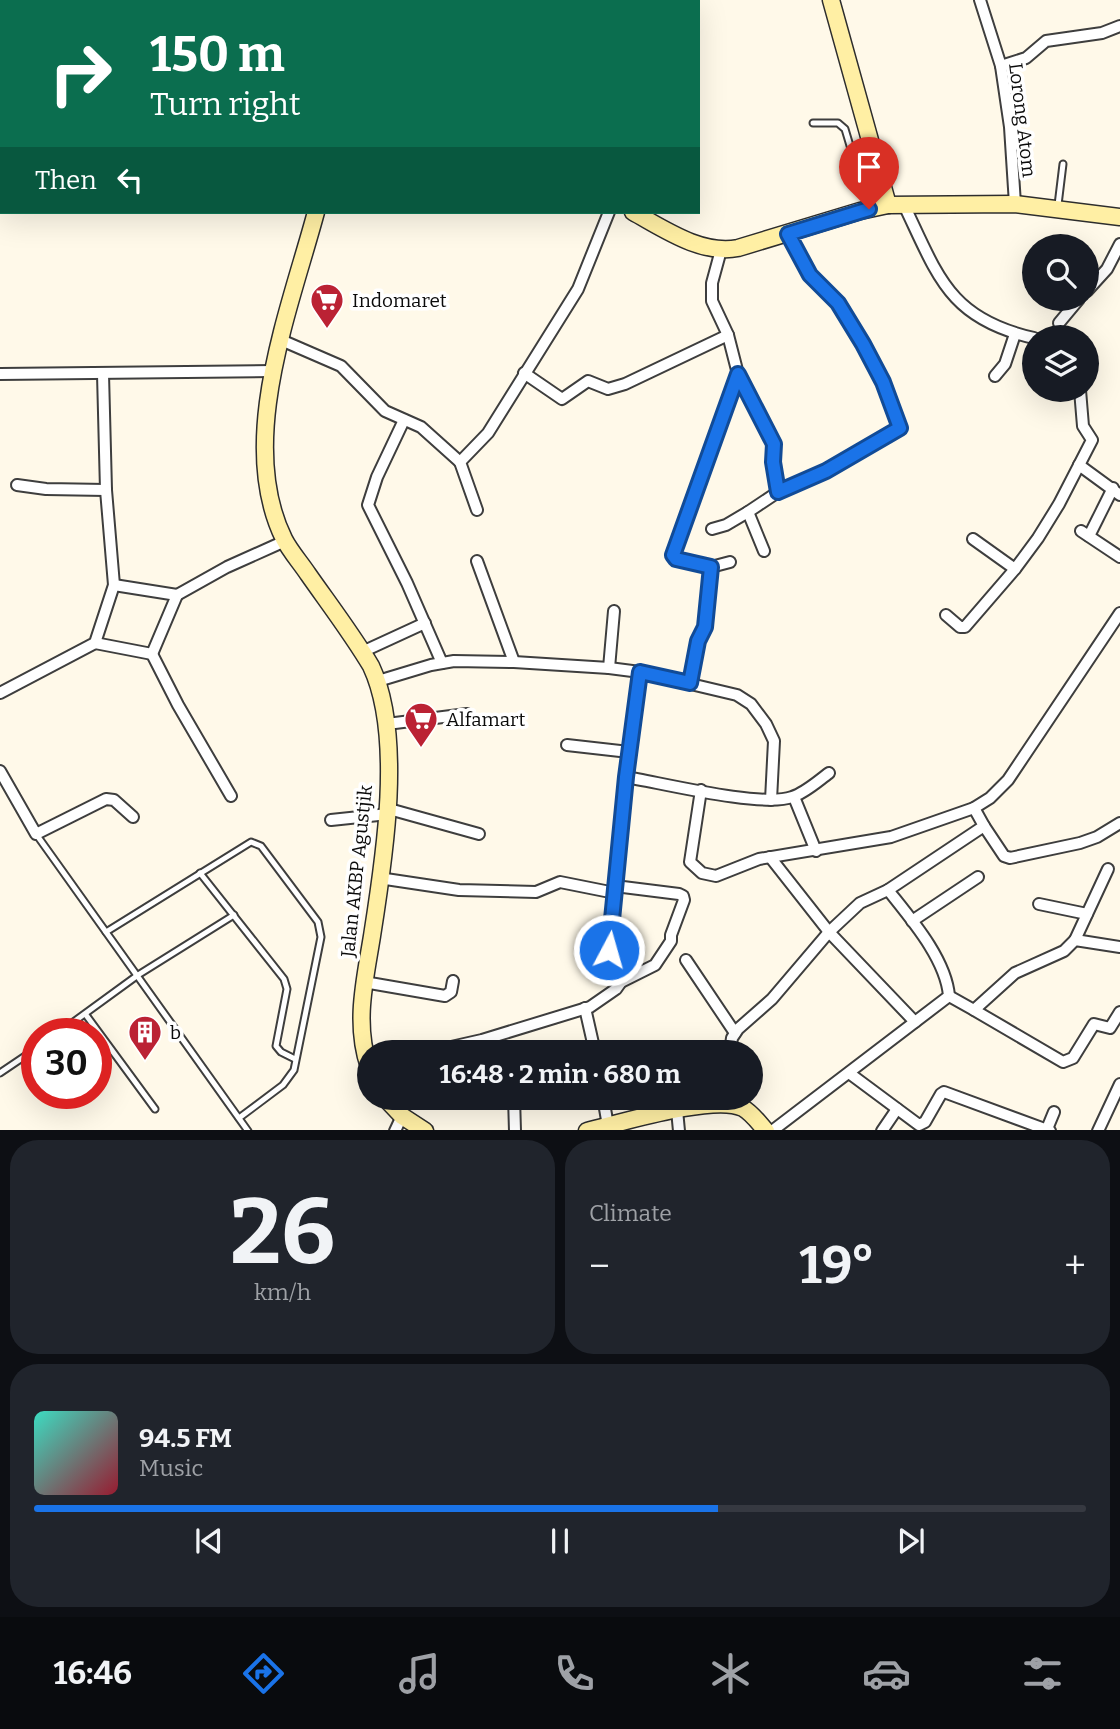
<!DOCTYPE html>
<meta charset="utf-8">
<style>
:root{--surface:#171b24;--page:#20242c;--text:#f1f3f6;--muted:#9ea1a6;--line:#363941;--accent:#1a73e8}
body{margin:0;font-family:Bitter,serif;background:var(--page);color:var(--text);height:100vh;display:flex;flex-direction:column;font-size:26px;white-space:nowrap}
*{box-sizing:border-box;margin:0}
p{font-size:23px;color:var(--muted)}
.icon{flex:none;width:38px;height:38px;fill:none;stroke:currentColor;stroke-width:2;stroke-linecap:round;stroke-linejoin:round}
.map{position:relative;height:1130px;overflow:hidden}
.panel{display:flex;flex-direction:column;gap:10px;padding:10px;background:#0d0f14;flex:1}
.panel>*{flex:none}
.top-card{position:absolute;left:0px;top:0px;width:700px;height:214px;box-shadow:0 7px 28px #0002;background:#0b6e4f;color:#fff;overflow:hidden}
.fabs{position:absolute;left:1022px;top:234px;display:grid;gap:14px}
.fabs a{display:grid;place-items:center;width:77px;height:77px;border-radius:50%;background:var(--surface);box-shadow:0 7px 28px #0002;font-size:35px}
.speed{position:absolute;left:21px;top:1018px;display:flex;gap:14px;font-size:35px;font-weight:700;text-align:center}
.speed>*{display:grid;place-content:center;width:91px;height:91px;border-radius:50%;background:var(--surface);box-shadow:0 7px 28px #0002;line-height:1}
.speed .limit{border:10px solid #d22;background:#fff;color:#111}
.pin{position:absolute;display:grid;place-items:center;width:60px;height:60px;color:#fff;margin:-72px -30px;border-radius:50% 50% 50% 0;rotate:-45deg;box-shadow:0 0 7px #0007}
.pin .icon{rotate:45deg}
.me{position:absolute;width:77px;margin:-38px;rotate:6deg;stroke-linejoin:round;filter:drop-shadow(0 0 5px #0008)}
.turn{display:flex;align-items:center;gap:24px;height:147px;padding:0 35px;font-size:32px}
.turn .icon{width:91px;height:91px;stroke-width:2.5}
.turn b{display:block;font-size:49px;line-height:60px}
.then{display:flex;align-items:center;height:66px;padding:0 35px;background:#0003;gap:14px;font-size:26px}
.big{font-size:52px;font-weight:700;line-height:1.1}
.panel .tile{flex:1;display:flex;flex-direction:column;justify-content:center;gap:10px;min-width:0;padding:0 24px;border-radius:28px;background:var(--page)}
.panel .dial{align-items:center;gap:0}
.dial b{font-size:91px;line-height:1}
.song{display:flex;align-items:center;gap:21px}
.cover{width:84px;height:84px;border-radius:10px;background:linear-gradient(135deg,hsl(170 70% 55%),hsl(350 70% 35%))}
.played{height:7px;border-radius:4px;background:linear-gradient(90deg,var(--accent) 65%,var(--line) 65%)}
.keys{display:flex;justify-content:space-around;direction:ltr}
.heat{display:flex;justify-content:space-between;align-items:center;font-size:38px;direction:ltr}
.panel .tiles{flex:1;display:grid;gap:10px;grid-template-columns:1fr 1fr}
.tile:last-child{grid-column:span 2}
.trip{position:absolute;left:357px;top:1040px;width:406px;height:70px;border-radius:35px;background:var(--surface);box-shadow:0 7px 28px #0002;font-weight:700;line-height:70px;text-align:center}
.tab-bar{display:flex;height:112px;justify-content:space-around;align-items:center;background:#090b0e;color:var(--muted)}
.tab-bar .icon{width:49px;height:49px}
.tab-bar .active{color:var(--accent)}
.tab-bar b{font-size:32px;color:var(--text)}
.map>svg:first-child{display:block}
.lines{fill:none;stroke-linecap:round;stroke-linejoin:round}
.lane-casing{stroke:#3e3e3e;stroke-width:9}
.street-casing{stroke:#3e3e3e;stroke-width:14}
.secondary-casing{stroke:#2d2d2d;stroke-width:19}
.lane{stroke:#fff;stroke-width:5}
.street{stroke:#fff;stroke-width:10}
.secondary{stroke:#ffefa4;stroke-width:16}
.route-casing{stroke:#114b97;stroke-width:18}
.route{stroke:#1a73e8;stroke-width:12}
.labels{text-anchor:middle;stroke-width:7;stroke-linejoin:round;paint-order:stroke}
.street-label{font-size:19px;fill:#0b0b0b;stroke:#fff}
.poi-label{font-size:19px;fill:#0b0b0b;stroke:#fff;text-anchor:start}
</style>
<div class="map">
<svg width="1120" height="1131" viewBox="0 0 1120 1131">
<rect width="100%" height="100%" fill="#fff9e9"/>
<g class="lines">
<defs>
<g id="lane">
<path d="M 813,123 L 838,123 L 845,129 L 868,206"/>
<path d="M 1058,205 L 1063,164"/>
<path d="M 36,834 L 248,1131"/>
<path d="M 200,873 L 284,979 L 287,989 L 276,1046 L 281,1052 L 295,1059"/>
<path d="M 106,932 L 251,842 L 261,846 L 318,922 L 321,937 L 294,1070 L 283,1085 L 239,1118"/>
<path d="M 86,1015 L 155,1109"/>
<path d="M 57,1034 L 138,975 L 234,915"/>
<path d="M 0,1073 L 37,1048"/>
</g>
<g id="street">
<path d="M 205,0 L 218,2"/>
<path d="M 587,0 L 588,2"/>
<path d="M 980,0 L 1001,66 L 1010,127 L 1015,204"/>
<path d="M 133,2 L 136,0"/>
<path d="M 476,2 L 486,0"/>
<path d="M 1001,66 L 1026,58 L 1046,41 L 1102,33 L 1120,26"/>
<path d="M 0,169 L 2,192"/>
<path d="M 904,205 C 938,276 949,319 1034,338"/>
<path d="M 721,250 L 712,283 L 712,301 L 728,335 L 738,374 L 673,555 L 676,559 L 711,567 L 730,562"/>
<path d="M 1087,291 L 1107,269 L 1120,244"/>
<path d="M 1059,323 L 1079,299"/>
<path d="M 281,340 L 341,366 L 385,411 L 421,427 L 460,462"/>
<path d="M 524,373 L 562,399 L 588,381 L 608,389 L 625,384 L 728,335"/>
<path d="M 0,374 L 273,371"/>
<path d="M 738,374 L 774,444 L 773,462 L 778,492"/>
<path d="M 995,376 L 1005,364 L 1015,334"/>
<path d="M 404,420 L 377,477 L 368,505 L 407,583 L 442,663"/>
<path d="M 1079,465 L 1120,495"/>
<path d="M 17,485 L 46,489 L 106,490"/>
<path d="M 477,510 L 460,462 L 488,433 L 578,289 L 609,212"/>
<path d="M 712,529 L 726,525 L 748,512"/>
<path d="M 1081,531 L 1120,557"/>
<path d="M 1089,536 L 1113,488"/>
<path d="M 973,539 L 1015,569"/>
<path d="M 764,551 L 748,512 L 778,492 L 826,471 L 900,428 L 883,382 L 863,344 L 838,303 L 810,275 L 788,234"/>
<path d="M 477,561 L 514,662"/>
<path d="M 177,595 L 227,567 L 285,541"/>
<path d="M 946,615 L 960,627 L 965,627 L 1015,569 L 1038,538 L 1059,504 L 1092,440 L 1083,426 L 1080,390"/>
<path d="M 95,643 L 152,654 L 177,595 L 114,585"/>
<path d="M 362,652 L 425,623"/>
<path d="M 152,654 L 178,705 L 231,796"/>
<path d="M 609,668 L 614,611"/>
<path d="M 378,681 L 431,665 L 454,661 L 514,662 L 609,668 L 640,672 L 737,695 L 751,704 L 766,724 L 774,741 L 771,800"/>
<path d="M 689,683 L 698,641 L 705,627 L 711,567"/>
<path d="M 0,693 L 95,643 L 114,585 L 106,490 L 103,374"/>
<path d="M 387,724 L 467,714"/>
<path d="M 567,745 L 629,752"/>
<path d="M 0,771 L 36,834 L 106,799 L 114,800 L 133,817"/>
<path d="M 626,777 C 662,783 762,808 792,797 C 805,793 818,781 829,773"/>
<path d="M 701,790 L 690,862 L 702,873 L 716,876 L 759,859 L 891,837 L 974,808"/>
<path d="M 794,797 L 816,851"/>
<path d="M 389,809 L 479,834"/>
<path d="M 331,820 L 388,814"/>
<path d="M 984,826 L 1004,856 L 1010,858 L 1080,843 L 1097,837 L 1120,823"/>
<path d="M 770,857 L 829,932 L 915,1022"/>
<path d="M 379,878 L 459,890 L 536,892 L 560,882 L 615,893"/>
<path d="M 888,890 L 984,826 L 974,808 L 990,798 L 1008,780 L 1120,613"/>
<path d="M 1039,904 L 1087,914"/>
<path d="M 912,921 L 978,877"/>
<path d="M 1075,940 L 1108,869"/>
<path d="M 686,960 L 735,1033"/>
<path d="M 364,982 L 445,996 L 451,992 L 453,981"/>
<path d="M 621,982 L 609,967 L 607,961 L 626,777 L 640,672"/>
<path d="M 949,996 L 974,1010 L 1015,973 L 1064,951 L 1075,940 L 1120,947"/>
<path d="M 585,1008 L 595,1052"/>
<path d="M 974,1010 L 1063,1062 L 1073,1058 L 1094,1024 L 1110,1028 L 1120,1012"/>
<path d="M 429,1052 L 482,1040 L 590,1007 L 616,989 L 621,982 L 655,965 L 671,941 L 671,935 L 684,900 L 683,896 L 679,894 L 615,886"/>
<path d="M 730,1052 L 732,1038 L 738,1029 L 772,999 L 829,932 L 860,903 L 888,890 C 911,919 946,959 949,996 L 772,1131"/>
<path d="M 849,1073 L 919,1125 L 925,1122 L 941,1094 L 944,1092 L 1050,1131"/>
<path d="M 514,1097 L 515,1131"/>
<path d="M 603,1097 L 608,1126"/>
<path d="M 677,1110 L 679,1131"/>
<path d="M 1047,1129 L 1054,1112"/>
<path d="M 395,1131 L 402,1116"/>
<path d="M 882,1131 L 897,1109"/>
<path d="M 1098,1131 L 1120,1084"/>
</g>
<g id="secondary">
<path d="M 831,0 L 888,205"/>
<path d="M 0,198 L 2,198"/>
<path d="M 316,212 C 290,309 236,442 284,539 C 290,551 300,562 308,574 C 329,604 352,634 371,666 C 404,736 384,860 372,936 C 365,980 354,1023 369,1067"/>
<path d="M 633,212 C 664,229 701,255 738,248 L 860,211 L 888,205 L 1015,204 L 1120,217"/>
<path d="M 384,1097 L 402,1116 L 425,1131"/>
<path d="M 587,1131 C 621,1123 714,1094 743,1108 C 752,1113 759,1123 766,1131"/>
</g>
</defs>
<use href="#lane" class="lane-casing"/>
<use href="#street" class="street-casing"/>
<use href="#secondary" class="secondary-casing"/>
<use href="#lane" class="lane"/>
<use href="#street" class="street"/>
<use href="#secondary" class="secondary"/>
</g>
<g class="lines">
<defs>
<path id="route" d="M 609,950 L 626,777 L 640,672 L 690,683 L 698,641 L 705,627 L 711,567 L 676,559 L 673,555 L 738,374 L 774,444 L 773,462 L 778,492 L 826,471 L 900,428 L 883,382 L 863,344 L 838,303 L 810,275 L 788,234 L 869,209"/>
</defs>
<use href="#route" class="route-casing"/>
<use href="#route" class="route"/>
</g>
<defs>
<symbol id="supermarket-pin" viewBox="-11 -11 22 30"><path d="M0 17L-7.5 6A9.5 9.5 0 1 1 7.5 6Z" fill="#bb2234" stroke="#fff"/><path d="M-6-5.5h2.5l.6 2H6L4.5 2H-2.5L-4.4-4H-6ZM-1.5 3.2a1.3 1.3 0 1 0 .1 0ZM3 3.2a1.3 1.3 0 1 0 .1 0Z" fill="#fff"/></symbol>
<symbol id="building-pin" viewBox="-11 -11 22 30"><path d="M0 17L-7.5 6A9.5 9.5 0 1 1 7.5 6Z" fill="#bb2234" stroke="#fff"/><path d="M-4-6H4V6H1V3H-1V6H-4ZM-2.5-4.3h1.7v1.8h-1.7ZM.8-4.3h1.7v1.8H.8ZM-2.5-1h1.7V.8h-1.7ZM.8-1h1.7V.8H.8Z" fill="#fff"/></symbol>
</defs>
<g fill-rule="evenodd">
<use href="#supermarket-pin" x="308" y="281" width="38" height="52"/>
<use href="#supermarket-pin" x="402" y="700" width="38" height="52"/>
<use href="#building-pin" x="126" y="1013" width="38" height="52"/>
</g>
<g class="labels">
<g class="street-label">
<text transform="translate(1023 120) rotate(83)" y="7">Lorong Atom</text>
<text transform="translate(356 871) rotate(-84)" y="7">Jalan AKBP Agustjik</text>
</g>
<g class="poi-label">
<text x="352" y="307">Indomaret</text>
<text x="446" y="726">Alfamart</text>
<text x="170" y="1039">b</text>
</g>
</g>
</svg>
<div class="fabs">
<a><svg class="icon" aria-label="search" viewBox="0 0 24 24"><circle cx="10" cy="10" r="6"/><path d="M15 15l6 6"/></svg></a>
<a><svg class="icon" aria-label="layers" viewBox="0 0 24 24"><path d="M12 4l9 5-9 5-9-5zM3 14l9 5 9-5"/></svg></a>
</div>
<div class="speed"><div class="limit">30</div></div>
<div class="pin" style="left:869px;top:209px;background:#d93025"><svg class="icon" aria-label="arrive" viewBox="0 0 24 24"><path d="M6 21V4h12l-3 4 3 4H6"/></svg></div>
<svg class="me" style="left:609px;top:950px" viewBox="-20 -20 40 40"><circle r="17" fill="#1a73e8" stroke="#fff" stroke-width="3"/><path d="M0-11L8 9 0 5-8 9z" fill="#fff"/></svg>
<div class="trip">16:48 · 2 min · 680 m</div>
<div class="top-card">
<div class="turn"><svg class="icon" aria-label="right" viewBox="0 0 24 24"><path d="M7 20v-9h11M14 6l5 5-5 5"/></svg><div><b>150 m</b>Turn right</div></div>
<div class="then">Then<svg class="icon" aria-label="left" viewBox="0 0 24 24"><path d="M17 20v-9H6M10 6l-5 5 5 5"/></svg></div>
</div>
</div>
<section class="panel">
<div class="tiles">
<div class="tile dial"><b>26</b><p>km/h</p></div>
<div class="tile"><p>Climate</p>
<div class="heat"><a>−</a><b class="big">19°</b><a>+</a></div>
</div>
<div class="tile">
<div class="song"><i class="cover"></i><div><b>94.5 FM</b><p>Music</p></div></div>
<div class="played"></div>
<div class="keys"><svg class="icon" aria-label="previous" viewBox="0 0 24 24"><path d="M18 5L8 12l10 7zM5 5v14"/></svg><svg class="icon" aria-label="pause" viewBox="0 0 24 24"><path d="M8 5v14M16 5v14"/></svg><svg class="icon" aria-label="next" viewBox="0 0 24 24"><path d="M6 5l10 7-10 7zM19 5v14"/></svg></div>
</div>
</div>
</section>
<nav class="tab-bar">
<b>16:46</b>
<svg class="icon active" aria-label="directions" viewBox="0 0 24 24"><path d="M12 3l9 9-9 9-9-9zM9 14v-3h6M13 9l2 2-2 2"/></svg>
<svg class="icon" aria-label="music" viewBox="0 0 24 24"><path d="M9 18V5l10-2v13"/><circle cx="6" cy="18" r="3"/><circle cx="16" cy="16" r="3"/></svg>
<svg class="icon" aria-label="phone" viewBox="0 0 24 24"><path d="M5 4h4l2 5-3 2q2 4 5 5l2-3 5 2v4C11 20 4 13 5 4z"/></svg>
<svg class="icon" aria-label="climate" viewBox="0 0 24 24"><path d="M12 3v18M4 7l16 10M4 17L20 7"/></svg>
<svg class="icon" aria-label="car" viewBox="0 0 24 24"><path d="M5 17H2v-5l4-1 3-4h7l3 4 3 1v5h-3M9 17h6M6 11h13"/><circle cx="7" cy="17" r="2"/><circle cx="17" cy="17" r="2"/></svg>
<svg class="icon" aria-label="filters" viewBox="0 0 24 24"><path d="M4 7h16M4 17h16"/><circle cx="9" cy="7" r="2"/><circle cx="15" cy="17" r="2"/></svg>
</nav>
